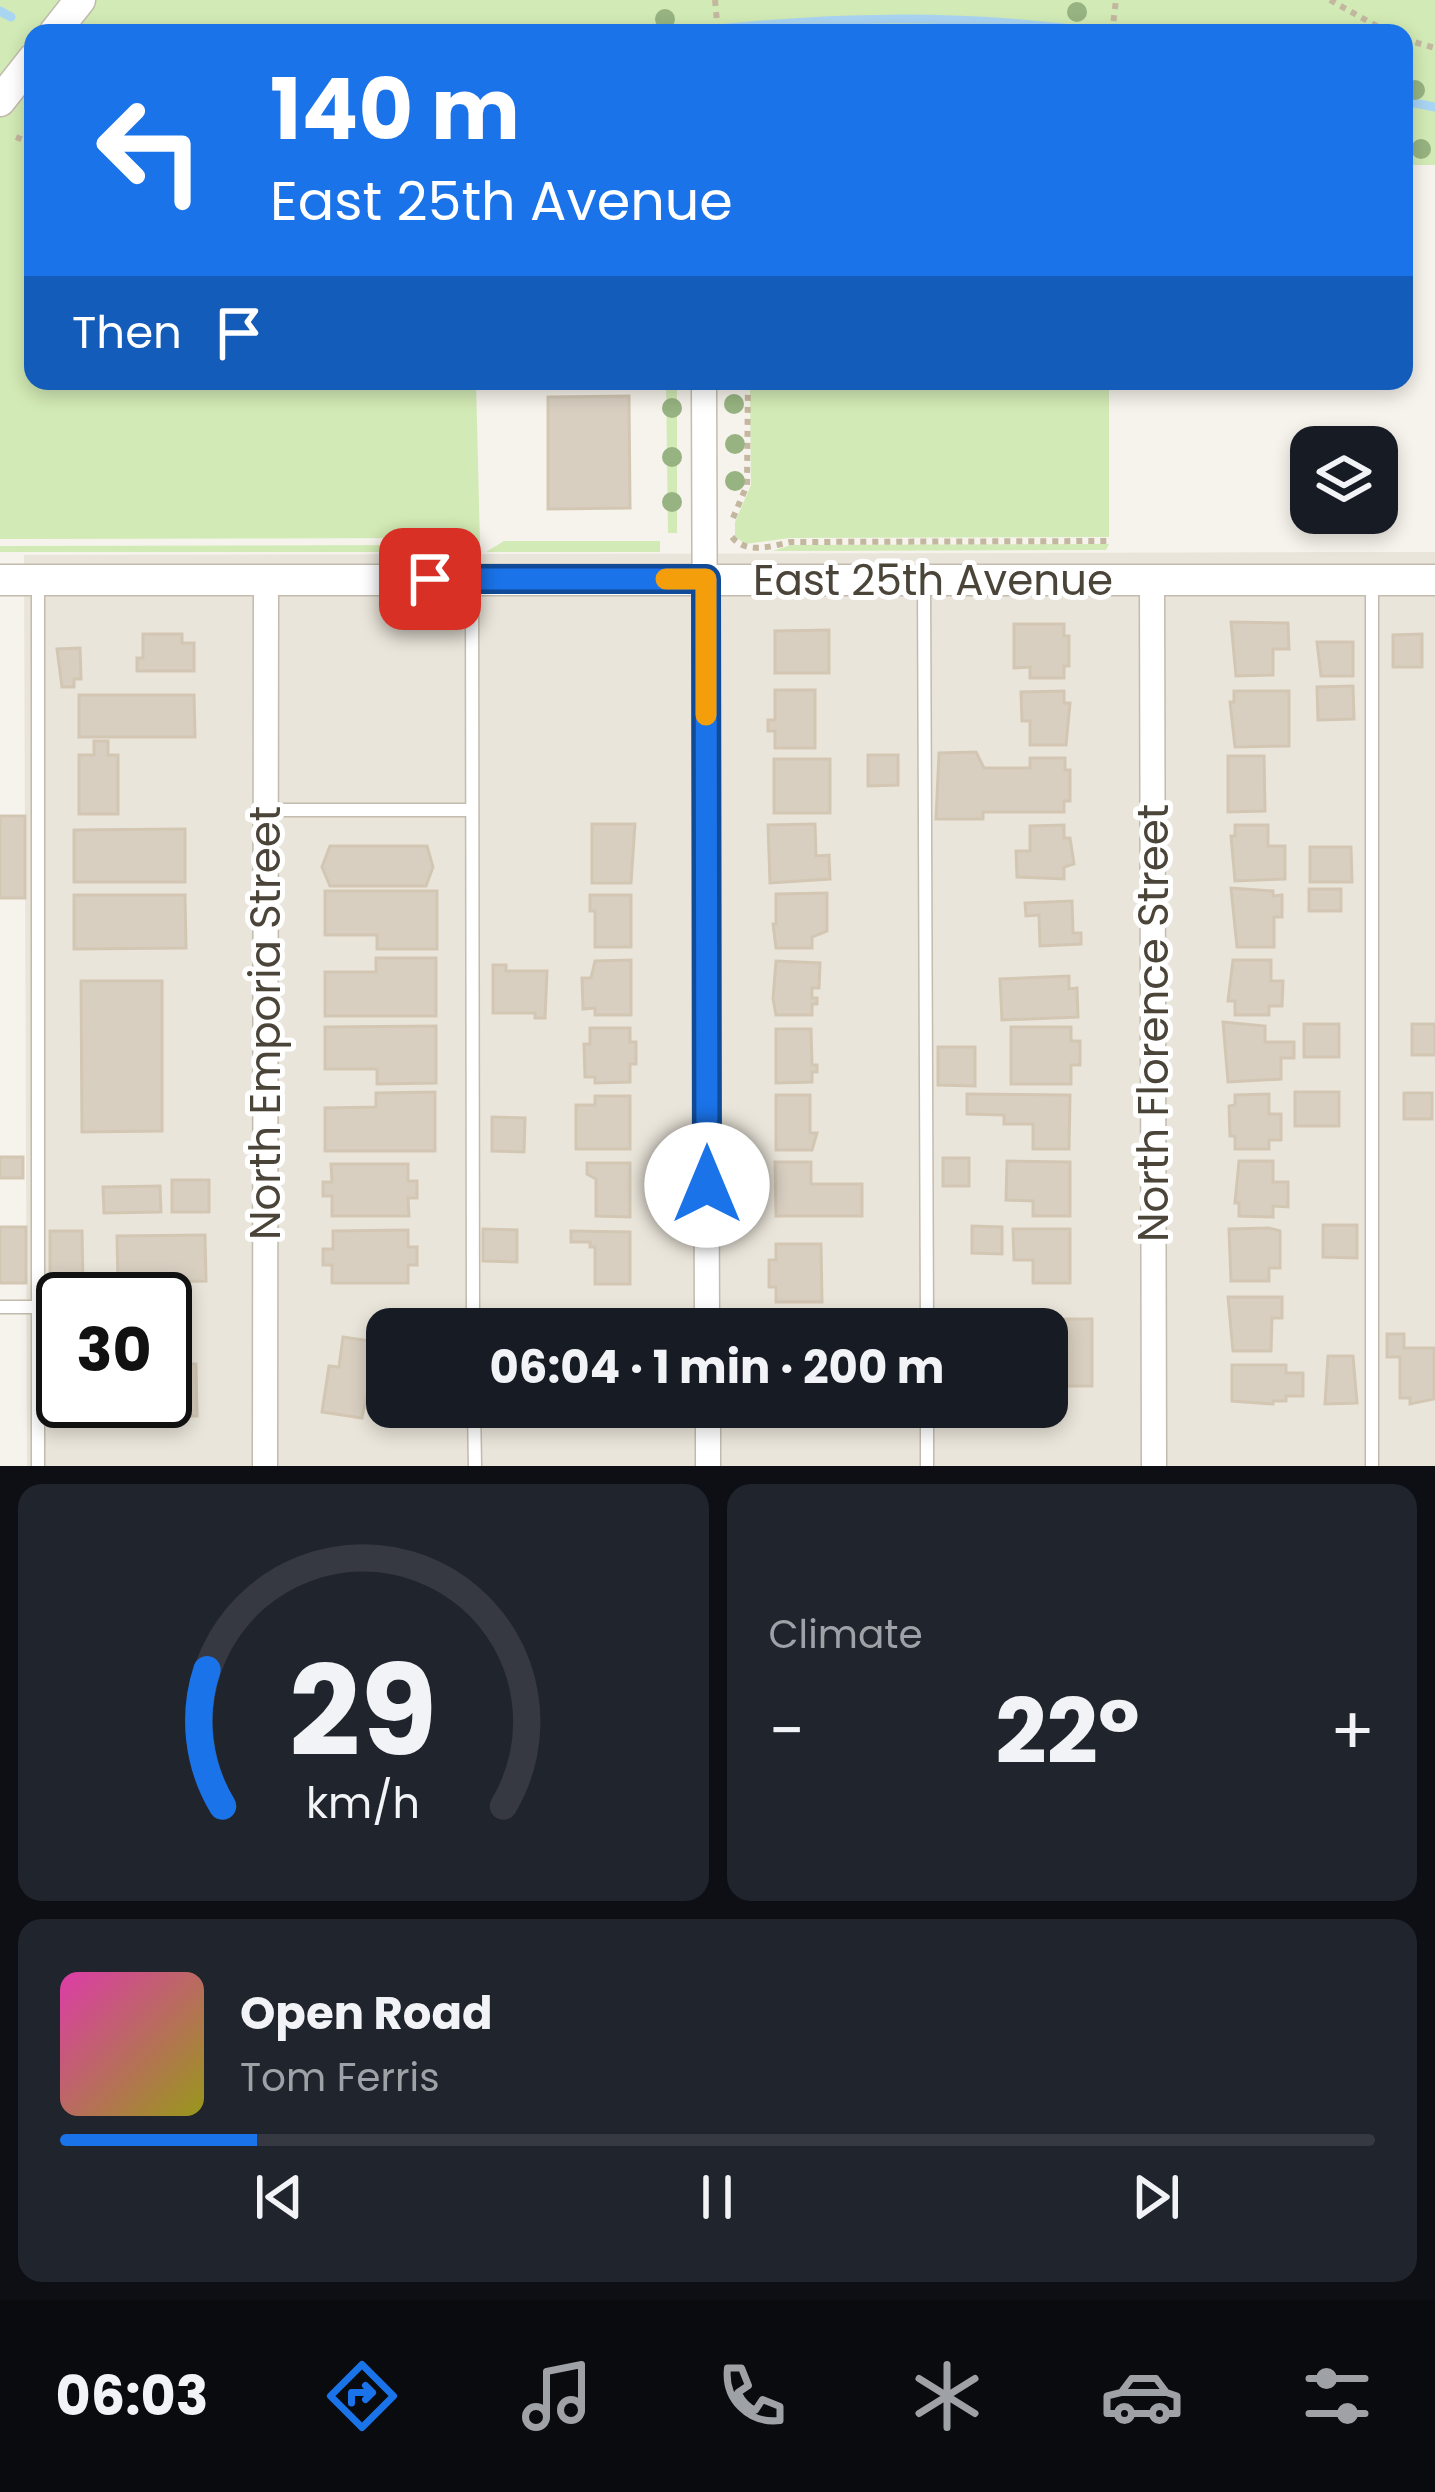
<!DOCTYPE html>
<meta charset="utf-8">
<style>
:root{--surface:#171b24;--page:#20242c;--text:#f1f3f6;--muted:#9ea1a6;--line:#363941;--accent:#1a73e8}
body{margin:0;font-family:Poppins,sans-serif;background:var(--page);color:var(--text);height:100vh;display:flex;flex-direction:column;font-size:45px;white-space:nowrap}
*{box-sizing:border-box;margin:0}
p{font-size:39px;color:var(--muted)}
.icon{flex:none;width:66px;height:66px;fill:none;stroke:currentColor;stroke-width:2;stroke-linecap:round;stroke-linejoin:round}
.map{position:relative;height:1466px;overflow:hidden}
.panel{display:flex;flex-direction:column;gap:18px;padding:18px;background:#0d0f14;flex:1}
.panel>*{flex:none}
.hud{position:absolute;left:24px;top:24px;width:1389px;height:366px;border-radius:24px;box-shadow:0 6px 18px #0003;background:#1a73e8;color:#fff;overflow:hidden}
.tools{position:absolute;left:1290px;top:426px;display:grid;gap:24px}
.tools a{display:grid;place-items:center;width:108px;height:108px;border-radius:24px;background:var(--surface);box-shadow:0 6px 18px #0003;font-size:60px}
.speed{position:absolute;left:36px;top:1272px;display:flex;gap:24px;font-size:60px;font-weight:700;text-align:center}
.speed>*{display:grid;place-content:center;width:156px;height:156px;border-radius:50%;background:var(--surface);box-shadow:0 6px 18px #0003;line-height:1}
.speed .limit{border:6px solid #111;border-radius:18px;background:#fff;color:#111}
.pin{position:absolute;display:grid;place-items:center;width:102px;height:102px;color:#fff;margin:-51px;border-radius:24px;box-shadow:0 6px 18px #0006}
.me{position:absolute;width:132px;margin:-66px;rotate:0deg;stroke-linejoin:round;filter:drop-shadow(0 0 9px #0008)}
.turn{display:flex;align-items:center;gap:42px;height:252px;padding:0 48px;font-size:54px}
.turn .icon{width:156px;height:156px;stroke-width:2.5}
.turn b{display:block;font-size:84px;line-height:102px}
.then{display:flex;align-items:center;height:114px;padding:0 48px;background:#0003;gap:24px;font-size:45px}
.big{font-size:90px;font-weight:700;line-height:1.1}
.panel .card{flex:1;display:flex;flex-direction:column;justify-content:center;gap:18px;min-width:0;padding:0 42px;border-radius:24px;background:var(--page)}
.panel .dial{align-items:center;gap:0}
.dial svg{height:312px;overflow:visible;fill:none;stroke:var(--line);stroke-width:7;stroke-linecap:round;text-anchor:middle}
.dial text{fill:var(--text);stroke:none}
.song{display:flex;align-items:center;gap:36px}
.cover{width:144px;height:144px;border-radius:18px;background:linear-gradient(135deg,hsl(320 70% 55%),hsl(60 70% 35%))}
.played{height:12px;border-radius:6px;background:linear-gradient(90deg,var(--accent) 15%,var(--line) 15%)}
.keys{display:flex;justify-content:space-around;direction:ltr}
.heat{display:flex;justify-content:space-between;align-items:center;font-size:66px;direction:ltr}
.panel .tiles{flex:1;display:grid;gap:18px;grid-template-columns:1fr 1fr}
.card:last-child{grid-column:span 2}
.trip{position:absolute;left:366px;top:1308px;width:702px;height:120px;border-radius:24px;background:var(--surface);box-shadow:0 6px 18px #0003;font-weight:700;line-height:120px;text-align:center}
.dock{display:flex;height:192px;justify-content:space-around;align-items:center;background:#090b0e;color:var(--muted)}
.dock .icon{width:84px;height:84px}
.dock .selected{color:var(--accent)}
.dock b{font-size:54px;color:var(--text)}
.map>svg:first-child{display:block}
.residential{fill:#eae5da;fill-rule:evenodd}
.green{fill:#d2eab5}
.lines{fill:none;stroke-linecap:round;stroke-linejoin:round}
.stream{stroke:#a9d4f2;stroke-width:9}
.building{fill:#d8cfc1;stroke:#d3c7b4;stroke-width:3}
.service-casing{stroke:#c2bbae;stroke-width:15}
.minor-casing{stroke:#c2bbae;stroke-width:27}
.tertiary-casing{stroke:#c2bbae;stroke-width:33}
.path{stroke:#c4b79f;stroke-width:6;stroke-dasharray:6 6;stroke-linecap:butt}
.service{stroke:#fff;stroke-width:12}
.minor{stroke:#fff;stroke-width:24}
.tertiary{stroke:#fff;stroke-width:30}
.tree{fill:#97b381}
.route-casing{stroke:#114b97;stroke-width:30}
.route{stroke:#1a73e8;stroke-width:21}
.slow{stroke:#f59e0b;stroke-width:21}
.labels{text-anchor:middle;stroke-width:10;stroke-linejoin:round;paint-order:stroke}
.street-label{font-size:42px;fill:#4b4439;stroke:#fff}
</style>
<div class="map">
<svg width="1435" height="1466" viewBox="0 0 1435 1466">
<rect width="100%" height="100%" fill="#f6f3ec"/>
<path class="residential" d="M 1435,552 L 1435,1466 L 27,1466 L 24,555 ZM 63,1299 L 165,1299 L 165,1401 L 63,1401 ZM 387,1329 L 1047,1329 L 1047,1407 L 387,1407 Z"/>
<g class="green">
<path d="M 0,0 L 1435,0 L 1435,165 L 1404,165 L 1404,33 L 33,33 L 33,381 L 476,381 L 480,546 L 426,538 L 0,539 Z"/>
<path d="M 666,381 L 675,381 L 677,388 L 677,533 L 668,533 Z"/>
<path d="M 746,381 L 1109,381 L 1109,537 L 790,538 L 745,544 L 735,536 L 735,522 L 751,485 L 750,390 Z"/>
<path d="M 504,541 L 660,541 L 660,552 L 486,552 Z"/>
<path d="M 1109,544 L 1106,550 L 773,551 L 791,545 Z"/>
<path d="M 420,545 L 455,552 L 0,552 L 0,546 Z"/>
</g>
<g class="lines">
<g class="stream">
<path d="M 0,11 L 11,17"/>
<path d="M 682,33 C 824,16 961,13 1103,33"/>
<path d="M 1404,101 L 1435,107"/>
</g>
</g>
<g class="building">
<rect x="1404" y="210" width="7" height="74"/>
<path d="M 629,396 L 630,508 L 548,509 L 548,397 Z"/>
<path d="M 1231,622 L 1288,623 L 1289,649 L 1273,649 L 1273,675 L 1236,676 Z"/>
<path d="M 1014,624 L 1064,624 L 1064,636 L 1069,636 L 1069,666 L 1064,666 L 1064,678 L 1030,678 L 1030,667 L 1014,668 Z"/>
<path d="M 829,630 L 829,673 L 775,673 L 775,631 Z"/>
<path d="M 143,634 L 182,634 L 182,643 L 194,643 L 194,671 L 137,671 L 137,658 L 143,658 Z"/>
<path d="M 1422,634 L 1422,667 L 1393,667 L 1393,635 Z"/>
<path d="M 1317,642 L 1353,642 L 1353,676 L 1321,676 Z"/>
<path d="M 80,648 L 81,679 L 74,679 L 74,687 L 62,687 L 57,649 Z"/>
<path d="M 1353,686 L 1354,719 L 1318,720 L 1317,687 Z"/>
<path d="M 775,690 L 815,690 L 815,748 L 775,748 L 775,731 L 768,731 L 768,720 L 775,720 Z"/>
<path d="M 1064,691 L 1064,703 L 1070,703 L 1066,745 L 1030,745 L 1030,721 L 1022,721 L 1021,692 Z"/>
<path d="M 1234,691 L 1289,691 L 1289,746 L 1235,747 L 1230,702 L 1234,702 Z"/>
<path d="M 79,695 L 194,695 L 195,737 L 79,737 Z"/>
<path d="M 94,741 L 108,741 L 108,755 L 118,755 L 118,814 L 79,814 L 79,755 L 94,755 Z"/>
<path d="M 976,752 L 984,768 L 1030,768 L 1030,758 L 1065,758 L 1065,770 L 1070,770 L 1070,801 L 1064,801 L 1064,812 L 983,812 L 983,819 L 936,819 L 939,753 Z"/>
<path d="M 868,755 L 898,755 L 898,785 L 868,786 Z"/>
<path d="M 1228,756 L 1264,756 L 1265,811 L 1228,812 Z"/>
<rect x="774" y="759" width="56" height="54"/>
<rect x="0" y="816" width="25" height="82"/>
<path d="M 592,824 L 635,824 L 631,883 L 592,883 Z"/>
<path d="M 815,824 L 816,856 L 829,855 L 830,879 L 770,883 L 768,825 Z"/>
<path d="M 1064,825 L 1064,838 L 1070,838 L 1074,864 L 1064,867 L 1064,879 L 1017,877 L 1016,851 L 1030,851 L 1030,826 Z"/>
<path d="M 1235,825 L 1268,825 L 1268,846 L 1285,846 L 1285,879 L 1235,881 L 1231,836 L 1235,836 Z"/>
<path d="M 185,829 L 185,882 L 74,882 L 74,830 Z"/>
<path d="M 330,846 L 427,846 L 433,867 L 426,886 L 330,886 L 322,867 Z"/>
<path d="M 1310,847 L 1351,847 L 1352,882 L 1310,882 Z"/>
<path d="M 1231,888 L 1273,891 L 1273,896 L 1282,895 L 1282,917 L 1274,917 L 1274,947 L 1237,947 Z"/>
<rect x="1309" y="889" width="32" height="22"/>
<path d="M 325,891 L 437,891 L 437,949 L 377,949 L 377,935 L 325,935 Z"/>
<path d="M 827,893 L 827,931 L 812,937 L 812,948 L 776,948 L 773,924 L 776,924 L 776,894 Z"/>
<path d="M 74,895 L 185,895 L 186,948 L 74,949 Z"/>
<path d="M 590,895 L 631,895 L 631,947 L 595,947 L 595,911 L 590,911 Z"/>
<path d="M 1072,901 L 1073,933 L 1081,933 L 1081,944 L 1040,946 L 1039,915 L 1026,916 L 1025,903 Z"/>
<path d="M 376,958 L 436,958 L 436,1016 L 325,1016 L 325,972 L 376,972 Z"/>
<path d="M 631,960 L 631,1015 L 595,1015 L 595,1008 L 583,1009 L 582,978 L 591,978 L 595,961 Z"/>
<path d="M 1233,960 L 1271,960 L 1271,981 L 1283,981 L 1282,1006 L 1269,1006 L 1269,1015 L 1235,1015 L 1235,1001 L 1228,1001 Z"/>
<path d="M 776,961 L 820,963 L 819,988 L 812,988 L 812,998 L 817,998 L 817,1004 L 812,1004 L 812,1015 L 776,1015 L 773,999 Z"/>
<path d="M 493,965 L 506,965 L 506,971 L 547,971 L 545,1018 L 535,1018 L 535,1013 L 493,1013 Z"/>
<path d="M 1069,976 L 1069,989 L 1077,988 L 1078,1017 L 1002,1020 L 1000,979 Z"/>
<path d="M 81,981 L 162,981 L 162,1131 L 82,1132 Z"/>
<path d="M 1223,1022 L 1265,1026 L 1265,1042 L 1294,1042 L 1294,1058 L 1281,1058 L 1281,1079 L 1228,1082 Z"/>
<rect x="1304" y="1024" width="35" height="33"/>
<rect x="1412" y="1024" width="23" height="31"/>
<path d="M 436,1026 L 436,1083 L 377,1084 L 377,1069 L 325,1069 L 325,1027 Z"/>
<path d="M 1011,1027 L 1071,1027 L 1071,1041 L 1080,1041 L 1080,1065 L 1071,1065 L 1071,1084 L 1011,1084 Z"/>
<path d="M 590,1028 L 630,1028 L 630,1042 L 636,1042 L 636,1064 L 630,1064 L 630,1082 L 595,1083 L 595,1077 L 585,1077 L 584,1044 L 590,1044 Z"/>
<path d="M 776,1029 L 811,1029 L 812,1065 L 817,1065 L 817,1072 L 812,1072 L 812,1082 L 776,1083 Z"/>
<path d="M 938,1047 L 975,1047 L 975,1086 L 938,1085 Z"/>
<path d="M 435,1092 L 435,1151 L 325,1151 L 325,1108 L 376,1107 L 376,1093 Z"/>
<rect x="1295" y="1092" width="44" height="34"/>
<rect x="1404" y="1093" width="28" height="26"/>
<path d="M 967,1094 L 1070,1095 L 1069,1149 L 1033,1149 L 1033,1124 L 1004,1124 L 1004,1115 L 967,1114 Z"/>
<path d="M 1269,1094 L 1269,1114 L 1281,1114 L 1281,1140 L 1269,1140 L 1269,1149 L 1235,1149 L 1235,1136 L 1230,1136 L 1229,1106 L 1235,1105 L 1235,1095 Z"/>
<path d="M 776,1095 L 810,1095 L 810,1133 L 817,1133 L 812,1150 L 776,1150 Z"/>
<path d="M 595,1096 L 630,1096 L 630,1149 L 576,1149 L 576,1105 L 595,1105 Z"/>
<path d="M 492,1117 L 525,1118 L 524,1152 L 492,1151 Z"/>
<rect x="0" y="1157" width="23" height="21"/>
<rect x="943" y="1158" width="26" height="28"/>
<path d="M 1007,1161 L 1070,1162 L 1070,1216 L 1033,1216 L 1033,1201 L 1006,1200 Z"/>
<path d="M 1239,1161 L 1273,1161 L 1273,1182 L 1288,1182 L 1288,1207 L 1273,1206 L 1273,1217 L 1239,1216 L 1239,1203 L 1235,1203 Z"/>
<path d="M 775,1162 L 811,1162 L 811,1184 L 862,1184 L 862,1216 L 776,1216 Z"/>
<path d="M 587,1163 L 630,1163 L 630,1217 L 596,1216 L 596,1179 L 587,1174 Z"/>
<path d="M 331,1164 L 408,1164 L 408,1181 L 417,1181 L 417,1198 L 408,1198 L 409,1216 L 332,1216 L 332,1196 L 323,1196 L 323,1182 L 332,1182 Z"/>
<rect x="172" y="1180" width="37" height="32"/>
<path d="M 160,1186 L 161,1212 L 104,1213 L 103,1187 Z"/>
<path d="M 1323,1225 L 1357,1225 L 1357,1258 L 1323,1257 Z"/>
<path d="M 972,1226 L 1002,1227 L 1002,1254 L 972,1253 Z"/>
<rect x="0" y="1227" width="26" height="56"/>
<path d="M 1269,1228 L 1280,1231 L 1280,1268 L 1269,1268 L 1269,1281 L 1231,1281 L 1229,1229 Z"/>
<path d="M 483,1229 L 517,1230 L 517,1262 L 483,1261 Z"/>
<path d="M 1013,1229 L 1070,1229 L 1070,1283 L 1033,1283 L 1033,1260 L 1014,1260 Z"/>
<path d="M 408,1230 L 408,1247 L 417,1247 L 417,1265 L 408,1265 L 408,1283 L 332,1283 L 332,1265 L 323,1265 L 323,1249 L 333,1249 L 333,1231 Z"/>
<path d="M 50,1231 L 82,1231 L 83,1285 L 50,1286 Z"/>
<path d="M 571,1231 L 630,1232 L 630,1284 L 595,1284 L 595,1247 L 590,1247 L 590,1242 L 571,1242 Z"/>
<path d="M 205,1235 L 206,1281 L 118,1283 L 117,1236 Z"/>
<path d="M 776,1244 L 821,1244 L 822,1302 L 776,1302 L 776,1287 L 769,1287 L 769,1260 L 776,1260 Z"/>
<path d="M 189,1297 L 189,1357 L 165,1357 L 165,1299 L 110,1299 Z"/>
<path d="M 1228,1297 L 1282,1297 L 1282,1318 L 1272,1318 L 1271,1351 L 1233,1351 Z"/>
<path d="M 1052,1319 L 1092,1319 L 1092,1386 L 1059,1386 L 1059,1394 L 1047,1394 Z"/>
<path d="M 1387,1334 L 1404,1334 L 1404,1348 L 1434,1348 L 1434,1399 L 1410,1404 L 1410,1398 L 1400,1398 L 1400,1357 L 1387,1357 Z"/>
<path d="M 343,1337 L 377,1342 L 362,1418 L 322,1412 L 329,1366 L 339,1367 Z"/>
<path d="M 1328,1356 L 1353,1356 L 1357,1403 L 1325,1404 Z"/>
<path d="M 165,1364 L 196,1364 L 197,1416 L 118,1416 L 117,1401 L 165,1401 Z"/>
<path d="M 1232,1365 L 1286,1365 L 1286,1373 L 1303,1373 L 1303,1396 L 1286,1396 L 1286,1401 L 1273,1401 L 1273,1404 L 1232,1401 Z"/>
</g>
<g class="lines">
<defs>
<g id="service">
<path d="M 472,580 L 473,1329"/>
<path d="M 1372,580 L 1372,1466"/>
<path d="M 38,581 L 38,1466"/>
<path d="M 924,582 L 927,1329"/>
<path d="M 266,810 L 469,810"/>
<path d="M 0,1307 L 38,1307"/>
<path d="M 474,1407 L 475,1466"/>
<path d="M 927,1407 L 927,1466"/>
</g>
<g id="minor">
<path d="M 704,381 L 707,1329"/>
<path d="M 1152,580 L 1154,1466"/>
<path d="M 708,1407 L 708,1466"/>
<path d="M 265,1466 L 266,580"/>
</g>
<g id="tertiary">
<path d="M 54,33 L 80,0"/>
<path d="M 0,101 L 33,59"/>
<path d="M 0,580 L 1435,580"/>
</g>
</defs>
<use href="#service" class="service-casing"/>
<use href="#minor" class="minor-casing"/>
<use href="#tertiary" class="tertiary-casing"/>
<g class="path">
<path d="M 715,0 L 718,33"/>
<path d="M 1330,0 L 1389,33"/>
<path d="M 1112,33 L 1116,0"/>
<path d="M 1404,39 L 1435,48"/>
<path d="M 16,137 L 33,144"/>
<path d="M 733,518 L 747,485 L 748,381"/>
<path d="M 732,537 C 747,555 771,546 791,542 L 1109,541"/>
</g>
<use href="#service" class="service"/>
<use href="#minor" class="minor"/>
<use href="#tertiary" class="tertiary"/>
</g>
<g class="tree">
<circle cx="1077" cy="12" r="10"/>
<circle cx="665" cy="19" r="10"/>
<circle cx="1415" cy="90" r="10"/>
<circle cx="1421" cy="149" r="10"/>
<circle cx="734" cy="404" r="10"/>
<circle cx="672" cy="408" r="10"/>
<circle cx="735" cy="444" r="10"/>
<circle cx="672" cy="457" r="10"/>
<circle cx="735" cy="481" r="10"/>
<circle cx="672" cy="502" r="10"/>
</g>
<g class="lines">
<defs>
<path id="route" d="M 430,579 L 706,579 L 707,1185"/>
</defs>
<use href="#route" class="route-casing"/>
<use href="#route" class="route"/>
<path class="slow" d="M 666,579 L 706,579 L 706,715"/>
</g>
<g class="labels">
<g class="street-label">
<text x="933" y="595">East 25th Avenue</text>
<text transform="translate(265 1023) rotate(-90)" y="15">North Emporia Street</text>
<text transform="translate(1153 1023) rotate(-90)" y="15">North Florence Street</text>
</g>
</g>
</svg>
<div class="tools">
<a><svg class="icon" aria-label="layers" viewBox="0 0 24 24"><path d="M12 4l9 5-9 5-9-5zM3 14l9 5 9-5"/></svg></a>
</div>
<div class="speed"><div class="limit">30</div></div>
<div class="pin" style="left:430px;top:579px;background:#d93025"><svg class="icon" aria-label="arrive" viewBox="0 0 24 24"><path d="M6 21V4h12l-3 4 3 4H6"/></svg></div>
<svg class="me" style="left:707px;top:1185px" viewBox="-20 -20 40 40"><circle r="19" fill="#fff"/><path d="M0-13L10 11 0 6-10 11z" fill="#1a73e8"/></svg>
<div class="trip">06:04 · 1 min · 200 m</div>
<div class="hud">
<div class="turn"><svg class="icon" aria-label="left" viewBox="0 0 24 24"><path d="M17 20v-9H6M10 6l-5 5 5 5"/></svg><div><b>140 m</b>East 25th Avenue</div></div>
<div class="then">Then<svg class="icon" aria-label="arrive" viewBox="0 0 24 24"><path d="M6 21V4h12l-3 4 3 4H6"/></svg></div>
</div>
</div>
<section class="panel">
<div class="tiles">
<div class="card dial"><svg viewBox="0 0 100 80">
<path d="M14 69A42 42 0 1 1 86 69"/>
<path d="M14 69A42 42 0 0 1 10 34" stroke="#1a73e8"/>
<text x="50" y="56" font-size="32" font-weight="700">29</text>
<text x="50" y="72" font-size="11">km/h</text>
</svg></div>
<div class="card"><p>Climate</p>
<div class="heat"><a>−</a><b class="big">22°</b><a>+</a></div>
</div>
<div class="card">
<div class="song"><i class="cover"></i><div><b>Open Road</b><p>Tom Ferris</p></div></div>
<div class="played"></div>
<div class="keys"><svg class="icon" aria-label="previous" viewBox="0 0 24 24"><path d="M18 5L8 12l10 7zM5 5v14"/></svg><svg class="icon" aria-label="pause" viewBox="0 0 24 24"><path d="M8 5v14M16 5v14"/></svg><svg class="icon" aria-label="next" viewBox="0 0 24 24"><path d="M6 5l10 7-10 7zM19 5v14"/></svg></div>
</div>
</div>
</section>
<nav class="dock">
<b>06:03</b>
<svg class="icon selected" aria-label="directions" viewBox="0 0 24 24"><path d="M12 3l9 9-9 9-9-9zM9 14v-3h6M13 9l2 2-2 2"/></svg>
<svg class="icon" aria-label="music" viewBox="0 0 24 24"><path d="M9 18V5l10-2v13"/><circle cx="6" cy="18" r="3"/><circle cx="16" cy="16" r="3"/></svg>
<svg class="icon" aria-label="phone" viewBox="0 0 24 24"><path d="M5 4h4l2 5-3 2q2 4 5 5l2-3 5 2v4C11 20 4 13 5 4z"/></svg>
<svg class="icon" aria-label="climate" viewBox="0 0 24 24"><path d="M12 3v18M4 7l16 10M4 17L20 7"/></svg>
<svg class="icon" aria-label="car" viewBox="0 0 24 24"><path d="M5 17H2v-5l4-1 3-4h7l3 4 3 1v5h-3M9 17h6M6 11h13"/><circle cx="7" cy="17" r="2"/><circle cx="17" cy="17" r="2"/></svg>
<svg class="icon" aria-label="filters" viewBox="0 0 24 24"><path d="M4 7h16M4 17h16"/><circle cx="9" cy="7" r="2"/><circle cx="15" cy="17" r="2"/></svg>
</nav>
